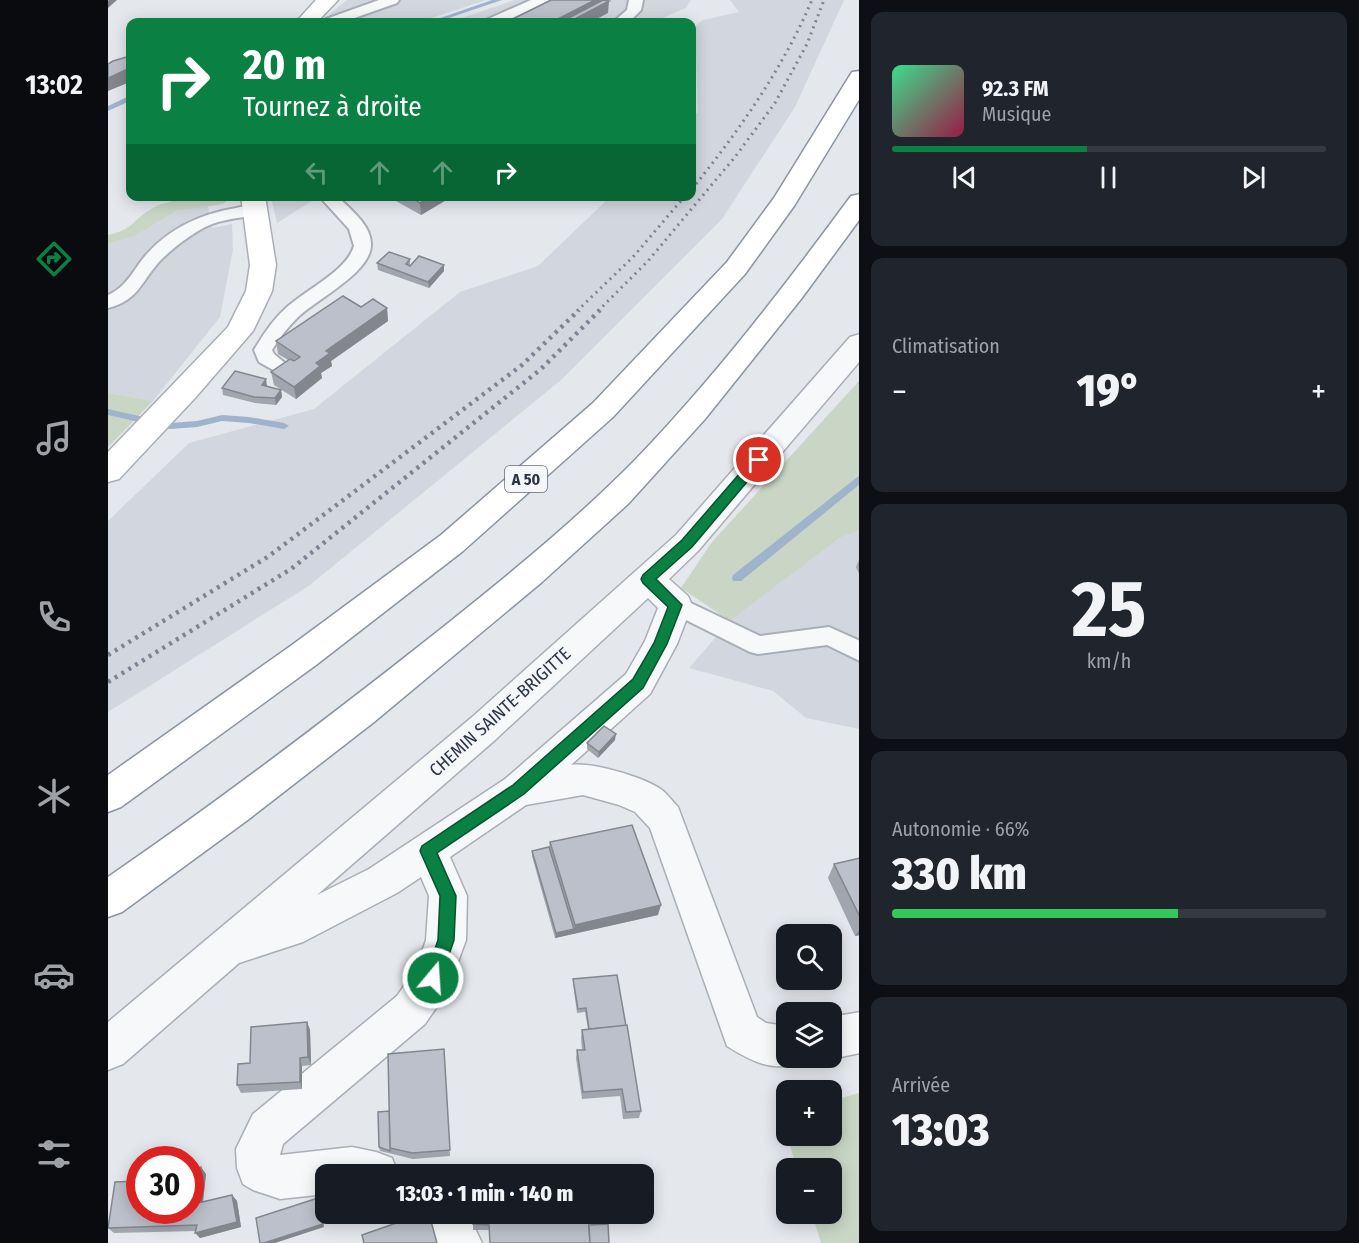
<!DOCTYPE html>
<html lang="fr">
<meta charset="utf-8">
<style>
:root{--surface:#171b24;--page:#20242c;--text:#f1f3f6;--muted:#9ea1a6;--line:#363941;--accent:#0b8043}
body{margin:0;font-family:"Fira Sans Condensed",sans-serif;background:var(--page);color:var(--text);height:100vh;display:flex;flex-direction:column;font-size:22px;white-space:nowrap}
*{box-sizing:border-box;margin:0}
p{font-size:20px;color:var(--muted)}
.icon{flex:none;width:33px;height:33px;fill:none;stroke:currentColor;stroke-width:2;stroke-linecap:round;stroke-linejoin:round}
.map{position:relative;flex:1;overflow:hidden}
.details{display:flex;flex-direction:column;gap:12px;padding:12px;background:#0d0f14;width:500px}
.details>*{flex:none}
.guide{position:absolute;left:18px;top:18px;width:570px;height:183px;border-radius:12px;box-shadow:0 3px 15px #0003;background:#0b8043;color:#fff;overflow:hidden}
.buttons{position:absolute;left:668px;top:924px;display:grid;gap:12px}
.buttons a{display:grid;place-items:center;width:66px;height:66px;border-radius:12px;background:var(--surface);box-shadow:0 3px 15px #0003;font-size:30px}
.speed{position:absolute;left:18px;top:1146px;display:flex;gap:12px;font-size:30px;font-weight:700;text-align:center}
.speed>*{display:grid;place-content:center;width:78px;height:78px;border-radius:50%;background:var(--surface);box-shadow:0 3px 15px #0003;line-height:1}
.speed .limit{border:9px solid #d22;background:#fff;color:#111}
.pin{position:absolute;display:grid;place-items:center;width:51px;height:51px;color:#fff;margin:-26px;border:3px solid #fff;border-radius:50%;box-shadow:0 2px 6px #0007}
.me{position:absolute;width:66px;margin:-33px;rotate:18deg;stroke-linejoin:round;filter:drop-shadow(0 0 4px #0008)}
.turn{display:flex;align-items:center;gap:21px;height:126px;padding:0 18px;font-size:27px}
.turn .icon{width:78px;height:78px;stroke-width:2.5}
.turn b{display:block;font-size:42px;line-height:51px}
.lanes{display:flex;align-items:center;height:57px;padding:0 18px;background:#0003;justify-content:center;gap:30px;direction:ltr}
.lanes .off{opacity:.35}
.big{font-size:45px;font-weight:800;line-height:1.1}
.details .tile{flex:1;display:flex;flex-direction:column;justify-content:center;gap:9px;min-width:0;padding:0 21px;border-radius:12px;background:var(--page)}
.details .dial{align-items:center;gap:0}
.dial b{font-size:78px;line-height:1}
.song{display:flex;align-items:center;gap:18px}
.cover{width:72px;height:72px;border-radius:9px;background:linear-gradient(135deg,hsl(150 70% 55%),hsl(340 70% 35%))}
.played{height:6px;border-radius:3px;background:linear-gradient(90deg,var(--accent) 45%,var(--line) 45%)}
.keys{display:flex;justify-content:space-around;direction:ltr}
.heat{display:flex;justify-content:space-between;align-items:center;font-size:33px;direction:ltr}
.charge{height:9px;border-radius:4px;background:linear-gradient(90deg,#34c759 66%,var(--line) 0)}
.trip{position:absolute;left:207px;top:1164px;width:339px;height:60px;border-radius:12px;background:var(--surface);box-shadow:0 3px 15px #0003;font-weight:800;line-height:60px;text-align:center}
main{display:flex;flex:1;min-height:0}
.tab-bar{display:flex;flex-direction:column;width:108px;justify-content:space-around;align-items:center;background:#090b0e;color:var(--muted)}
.tab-bar .icon{width:42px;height:42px}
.tab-bar .on{color:var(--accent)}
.tab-bar b{font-size:27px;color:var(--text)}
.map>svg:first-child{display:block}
.built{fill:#d2d6de}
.green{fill:#c9d6c5}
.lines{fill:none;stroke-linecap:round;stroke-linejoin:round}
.stream{fill:#9fb4cc;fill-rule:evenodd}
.lane-casing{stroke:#a9aeb7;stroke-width:4}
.street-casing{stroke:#a9aeb7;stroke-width:3}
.secondary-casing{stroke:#a9aeb7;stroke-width:3}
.highway-casing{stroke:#8b94a3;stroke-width:3}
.lane{fill:#f7f8fa;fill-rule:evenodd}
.street{fill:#f7f8fa;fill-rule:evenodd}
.secondary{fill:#fff;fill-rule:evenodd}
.highway{fill:#fff;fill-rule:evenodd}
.rail-far1{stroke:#7d8696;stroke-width:3;stroke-dasharray:2 4.5;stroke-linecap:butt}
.rail{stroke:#7d8696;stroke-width:4.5;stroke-dasharray:3 5;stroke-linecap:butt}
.wall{fill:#a1a5ae}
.shaded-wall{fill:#83868d}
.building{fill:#bbc0ca;stroke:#83868d;stroke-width:1.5}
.route{fill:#0b8043;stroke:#07532c;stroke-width:1.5}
.labels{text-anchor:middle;stroke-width:4.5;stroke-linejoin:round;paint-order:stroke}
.shield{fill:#f4f6f9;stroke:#676e7b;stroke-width:1.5}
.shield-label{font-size:16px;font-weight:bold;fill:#2b3445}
.street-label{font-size:18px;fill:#2b3445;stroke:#f4f6f9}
</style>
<main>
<nav class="tab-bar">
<b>13:02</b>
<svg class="icon on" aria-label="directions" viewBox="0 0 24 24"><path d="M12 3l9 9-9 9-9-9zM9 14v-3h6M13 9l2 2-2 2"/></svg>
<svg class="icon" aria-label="music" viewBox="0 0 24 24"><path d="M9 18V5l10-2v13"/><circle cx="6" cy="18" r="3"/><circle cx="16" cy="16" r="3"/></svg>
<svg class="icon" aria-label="phone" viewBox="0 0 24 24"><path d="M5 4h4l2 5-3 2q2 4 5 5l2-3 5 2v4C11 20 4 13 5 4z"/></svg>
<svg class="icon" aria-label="climate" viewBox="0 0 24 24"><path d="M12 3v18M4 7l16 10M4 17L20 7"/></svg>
<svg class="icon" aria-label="car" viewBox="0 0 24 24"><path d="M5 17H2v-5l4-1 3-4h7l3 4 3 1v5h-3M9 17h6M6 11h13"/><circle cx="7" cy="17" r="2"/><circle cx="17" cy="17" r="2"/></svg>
<svg class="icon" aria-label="filters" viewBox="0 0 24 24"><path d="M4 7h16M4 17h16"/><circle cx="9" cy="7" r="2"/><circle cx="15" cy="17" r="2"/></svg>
</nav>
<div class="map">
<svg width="752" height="1243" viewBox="0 0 752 1243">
<rect width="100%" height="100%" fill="#e4e7ec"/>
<g class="built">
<path d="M 239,0 L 378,0 L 311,22 L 216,22 L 222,14 Z"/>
<path d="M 407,0 L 583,0 L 578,8 L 545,22 L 342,22 Z"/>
<path d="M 622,0 L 736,0 L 687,107 L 614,219 L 453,380 L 202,585 L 0,712 L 0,521 L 81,443 L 206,409 L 352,292 L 430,266 L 502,197 L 584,196 L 584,118 L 590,112 L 587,26 L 595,20 L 631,12 Z"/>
<path d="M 163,197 L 163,196 L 210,197 L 169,223 Z"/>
<path d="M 100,206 L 104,228 L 124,224 L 125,249 L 112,317 L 45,401 L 0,393 L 0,244 L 27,236 L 68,211 Z"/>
<path d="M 751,530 L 751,729 L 698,718 L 665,691 L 581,668 L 622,621 L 732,538 Z"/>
</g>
<g class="green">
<path d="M 90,196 L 120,197 L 121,199 L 115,204 L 68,211 L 27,236 L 0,244 L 0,235 C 25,229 21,224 40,211 C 53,201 74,200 90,196 Z"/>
<path d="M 751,381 L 751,530 L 732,538 L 622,621 L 573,588 L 604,542 Z"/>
<path d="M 0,393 L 45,401 L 0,447 Z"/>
<path d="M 751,1093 L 751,1243 L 713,1243 L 704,1214 L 723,1214 L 723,1168 L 689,1168 L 679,1136 L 723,1136 L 723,1101 Z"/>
</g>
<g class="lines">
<g class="stream">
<path d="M 384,0 L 394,0 L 329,22 L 321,22 Z"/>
<path d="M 19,97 L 22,97 L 22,101 L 0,111 L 0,106 Z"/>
<path d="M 0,409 L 62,423 L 89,421 L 114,415 L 141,417 L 176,423 L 181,426 L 176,429 L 141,423 L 114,421 L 89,427 L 62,429 L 0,415 Z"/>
<path d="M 752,475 L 752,484 L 633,581 L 625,581 L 624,578 L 625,575 Z"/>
</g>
<defs>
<g id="lane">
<path d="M 271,0 L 291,0 L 289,3 L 235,22 L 216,22 L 218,19 Z"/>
<path d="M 423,0 L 442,0 L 396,22 L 378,22 L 380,19 Z"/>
<path d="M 521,0 L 535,0 L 533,10 L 521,22 L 505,22 L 519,10 Z"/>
<path d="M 211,196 L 229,196 C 242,209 263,225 263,244 C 264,272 209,299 190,317 C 180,327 171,338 164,350 L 166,354 L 184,369 L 181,374 L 174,375 L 151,362 L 146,350 C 155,335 164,321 177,309 C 197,290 239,271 246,246 L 241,229 Z"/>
<path d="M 147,205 L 153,206 L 155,210 L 153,214 C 131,219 110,218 90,231 C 77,239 61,251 50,263 C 32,284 30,300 0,308 L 0,295 C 19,287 25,270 38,255 C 67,222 105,210 147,205 Z"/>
<path d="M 568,596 L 652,636 L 721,627 L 752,641 L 752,661 L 719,645 L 650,654 L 642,652 L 560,611 L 557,605 L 560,599 Z"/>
</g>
<g id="street">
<path d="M 752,334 L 752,361 L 590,551 L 561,579 L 580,596 L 584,605 L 569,644 L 542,694 L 463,765 C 484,762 536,777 554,790 C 560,795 565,802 570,807 L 649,1017 L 658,1023 L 678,1026 L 678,1058 L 694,1058 L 693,1062 C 665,1073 643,1061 619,1046 L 542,828 L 527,812 L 511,805 L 475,795 L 418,805 L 342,857 L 359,896 L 358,940 L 339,992 L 317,1024 L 175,1144 L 172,1155 L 244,1147 L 268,1152 L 284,1158 L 290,1174 L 218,1174 L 218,1194 L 172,1199 L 145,1190 L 135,1184 L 129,1168 L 128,1149 L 145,1114 L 289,996 L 309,967 L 318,940 L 321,896 L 313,877 L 289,893 L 195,942 L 131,963 L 15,1064 L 0,1070 L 0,1022 L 363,718 L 568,535 L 742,337 ZM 540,598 L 550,608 L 537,641 L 518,674 L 397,779 L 261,869 L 209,895 L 387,740 Z"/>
<path d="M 752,1012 L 752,1053 L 723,1059 L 720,1058 L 723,1058 L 723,1017 Z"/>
<path d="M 314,1214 L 360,1214 L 374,1243 L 327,1243 Z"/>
</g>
<g id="secondary">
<path d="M 208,0 L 230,0 L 209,22 L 188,22 Z"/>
<path d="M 133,196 L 157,196 L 168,265 L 164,291 L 145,331 L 87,398 L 11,479 L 0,482 L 0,452 L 120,327 L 138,291 L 142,265 Z"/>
</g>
<g id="highway">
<path d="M 752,71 L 752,98 L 686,206 L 637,274 L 505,417 L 355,551 L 208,665 L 13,807 L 0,812 L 0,775 L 184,645 L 333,535 L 485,403 L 619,262 L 666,198 L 744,72 Z"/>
<path d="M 752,194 L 752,219 L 693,299 L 597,419 L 520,504 L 434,582 L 266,722 L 141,819 L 14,912 L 0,917 L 0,877 C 108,803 212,724 315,643 C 388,585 462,526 527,460 C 606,378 676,287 743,196 Z"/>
</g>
</defs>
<use href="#lane" class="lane-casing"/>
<use href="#street" class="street-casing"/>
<use href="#secondary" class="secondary-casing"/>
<use href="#highway" class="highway-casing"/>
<use href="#lane" class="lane"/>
<use href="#street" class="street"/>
<use href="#secondary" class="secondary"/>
<use href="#highway" class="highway"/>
<g class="rail-far1">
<path d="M 584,189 C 631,131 675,68 704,0"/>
<path d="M 469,311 L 525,257 L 577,196"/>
<path d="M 490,311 L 540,261 L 627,157 L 667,103 L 699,44 L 716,0"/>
</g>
<g class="rail">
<path d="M 0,655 L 161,556 L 414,365 L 471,310"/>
<path d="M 0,682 L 183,569 L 433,369 L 492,310"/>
</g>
</g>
<g class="wall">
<path d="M 288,196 L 340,196 L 340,199 L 313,215 L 288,201 Z"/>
<path d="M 302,259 L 302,266 L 336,271 L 321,288 L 270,270 L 269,263 Z"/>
<path d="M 253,307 L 279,308 L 280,321 L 223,361 L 224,366 L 213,373 L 214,378 L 188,399 L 166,385 L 163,372 L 180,360 L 170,354 L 168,341 Z"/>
<path d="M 158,379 L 158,387 L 173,390 L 174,397 L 168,405 L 147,403 L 115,395 L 114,388 Z"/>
<path d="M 752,557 L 752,576 L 748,567 Z"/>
<path d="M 507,740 L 490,758 L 479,749 L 479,743 Z"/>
<path d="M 442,842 L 550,915 L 447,938 L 424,856 L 424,851 L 441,847 Z"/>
<path d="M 752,858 L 752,935 L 747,936 L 720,878 L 726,864 Z"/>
<path d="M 465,979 L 533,1111 L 531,1118 L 515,1119 L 512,1096 L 474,1099 L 468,1058 L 469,1050 L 474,1050 L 473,1038 L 474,1030 L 480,1029 L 477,1012 L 469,1013 L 465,983 Z"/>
<path d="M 199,1022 L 202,1030 L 203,1065 L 194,1066 L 194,1089 L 133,1093 L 129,1085 L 142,1063 Z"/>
<path d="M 336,1049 L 342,1156 L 305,1159 L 272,1151 L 271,1147 L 281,1111 Z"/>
<path d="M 98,1174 L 95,1202 L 124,1195 L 129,1201 L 133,1227 L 92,1238 L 88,1231 L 6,1233 L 0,1228 Z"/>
<path d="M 365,1214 L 481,1225 L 381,1230 L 365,1230 Z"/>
</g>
<g class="shaded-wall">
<path d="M 1,0 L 9,0 L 0,8 L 0,1 Z"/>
<path d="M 487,0 L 496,0 L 501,1 L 500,13 L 483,22 L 444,22 Z"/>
<path d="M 22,68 L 22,82 L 0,91 L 0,78 Z"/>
<path d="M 322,196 L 340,196 L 340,199 L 313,215 L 312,203 Z"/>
<path d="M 336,265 L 336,271 L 321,288 L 320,282 Z"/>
<path d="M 279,308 L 280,321 L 223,361 L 224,366 L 213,373 L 214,378 L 188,399 L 186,387 L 218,351 Z"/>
<path d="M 158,379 L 159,386 L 155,392 L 154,385 Z"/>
<path d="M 173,390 L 174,397 L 168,405 L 167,398 Z"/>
<path d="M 508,734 L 507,740 L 490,758 L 491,752 Z"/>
<path d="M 553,905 L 550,915 L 447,938 L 448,933 L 466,929 L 467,925 Z"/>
<path d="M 752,929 L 752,935 L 747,936 Z"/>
<path d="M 199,1022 L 202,1030 L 203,1065 L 200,1057 Z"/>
<path d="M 192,1058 L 194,1066 L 194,1089 L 192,1082 Z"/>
<path d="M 93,1167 L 98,1174 L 94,1209 L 90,1203 Z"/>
<path d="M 124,1195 L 129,1201 L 133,1227 L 92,1238 L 87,1233 Z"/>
<path d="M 210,1198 L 216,1227 L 167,1243 L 156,1243 Z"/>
</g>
<g class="building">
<path d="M 443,0 L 487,0 L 444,22 L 399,22 Z"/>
<path d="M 495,0 L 501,1 L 461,22 L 453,22 Z"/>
<path d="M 22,56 L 22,68 L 0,78 L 0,64 L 5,61 Z"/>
<path d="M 302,196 L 322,196 L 312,203 Z"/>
<path d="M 281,252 L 302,259 L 298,264 L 302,266 L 311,256 L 336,265 L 320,282 L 269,263 Z"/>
<path d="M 235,296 L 253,307 L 265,299 L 279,308 L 218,351 L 222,353 L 208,363 L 212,366 L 186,387 L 163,372 L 182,359 L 186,361 L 192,357 L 168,341 Z"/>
<path d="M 127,371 L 158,379 L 154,385 L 173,390 L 167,398 L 146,397 L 114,388 Z"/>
<path d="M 496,726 L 508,734 L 491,752 L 479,743 Z"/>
<path d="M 524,825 L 553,905 L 467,925 L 442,842 Z"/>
<path d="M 441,847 L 466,929 L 448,933 L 424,851 Z"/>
<path d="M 752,858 L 752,917 L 726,864 Z"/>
<path d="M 509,975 L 518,1026 L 481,1029 L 478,1008 L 470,1009 L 465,979 Z"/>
<path d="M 199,1022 L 200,1057 L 192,1058 L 192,1082 L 129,1085 L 130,1064 L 142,1063 L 143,1027 Z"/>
<path d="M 519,1025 L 533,1111 L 518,1112 L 514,1089 L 475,1092 L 469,1050 L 477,1050 L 474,1030 Z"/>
<path d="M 336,1049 L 342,1150 L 304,1153 L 282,1148 L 280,1054 Z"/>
<path d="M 281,1111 L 282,1148 L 282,1151 L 271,1147 L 270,1112 Z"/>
<path d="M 93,1167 L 90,1203 L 124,1195 L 129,1222 L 87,1233 L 89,1225 L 0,1228 L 7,1182 L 32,1181 L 32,1210 L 82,1210 L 82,1168 Z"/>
<path d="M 210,1198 L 215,1224 L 156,1243 L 152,1243 L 148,1218 Z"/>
<path d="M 314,1214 L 321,1214 L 329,1243 L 256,1243 L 254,1235 Z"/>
<path d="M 365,1214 L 480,1214 L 482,1243 L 382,1243 L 381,1225 L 365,1224 Z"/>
<path d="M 500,1224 L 501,1243 L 482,1243 L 481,1225 Z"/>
</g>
<path class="route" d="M 651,455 L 655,457 L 657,460 L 655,463 L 584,547 L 548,579 L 574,605 L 559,644 L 535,688 L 416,794 L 329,853 L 348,896 L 346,940 L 331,984 L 325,986 L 319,984 L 317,978 L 330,940 L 332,896 L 312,851 L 314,846 L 405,785 L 525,679 L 546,643 L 560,607 L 535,583 L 533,579 L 535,575 L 574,540 L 646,457 Z"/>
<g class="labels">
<rect class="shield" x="397" y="466" width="42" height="26" rx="4.5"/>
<g class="shield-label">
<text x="418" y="485">A 50</text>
</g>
<g class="street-label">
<text transform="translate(392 712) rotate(-42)" y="6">CHEMIN SAINTE-BRIGITTE</text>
</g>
</g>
</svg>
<div class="buttons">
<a><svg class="icon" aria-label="search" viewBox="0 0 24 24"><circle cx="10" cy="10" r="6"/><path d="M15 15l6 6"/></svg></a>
<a><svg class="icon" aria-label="layers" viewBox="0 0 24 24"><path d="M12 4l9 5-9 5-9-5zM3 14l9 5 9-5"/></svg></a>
<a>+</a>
<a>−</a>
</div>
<div class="speed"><div class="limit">30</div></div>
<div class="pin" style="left:651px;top:460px;background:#d93025"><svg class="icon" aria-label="arrive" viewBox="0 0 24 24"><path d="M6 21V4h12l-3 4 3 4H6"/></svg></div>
<svg class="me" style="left:325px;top:978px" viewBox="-20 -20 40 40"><circle r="17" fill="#0b8043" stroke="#fff" stroke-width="3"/><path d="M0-11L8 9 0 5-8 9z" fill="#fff"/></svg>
<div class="trip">13:03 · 1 min · 140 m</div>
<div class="guide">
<div class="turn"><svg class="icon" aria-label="right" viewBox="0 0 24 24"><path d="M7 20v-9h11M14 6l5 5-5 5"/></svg><div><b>20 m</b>Tournez à droite</div></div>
<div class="lanes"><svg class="icon off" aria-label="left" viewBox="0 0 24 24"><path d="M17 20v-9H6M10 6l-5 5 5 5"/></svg><svg class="icon off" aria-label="ahead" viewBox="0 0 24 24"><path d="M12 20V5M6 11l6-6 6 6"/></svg><svg class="icon off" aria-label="ahead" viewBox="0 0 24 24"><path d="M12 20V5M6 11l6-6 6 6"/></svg><svg class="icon" aria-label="right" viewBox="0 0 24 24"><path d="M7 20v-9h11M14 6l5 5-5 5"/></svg></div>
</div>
</div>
<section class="details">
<div class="tile">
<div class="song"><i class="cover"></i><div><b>92.3 FM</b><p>Musique</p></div></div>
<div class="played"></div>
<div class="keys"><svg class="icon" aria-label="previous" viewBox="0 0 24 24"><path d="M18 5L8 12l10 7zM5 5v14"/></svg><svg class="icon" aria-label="pause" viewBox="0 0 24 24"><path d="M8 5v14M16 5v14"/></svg><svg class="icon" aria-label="next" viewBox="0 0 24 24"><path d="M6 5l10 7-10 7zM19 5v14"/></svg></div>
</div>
<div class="tile"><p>Climatisation</p>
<div class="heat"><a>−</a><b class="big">19°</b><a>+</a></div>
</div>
<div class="tile dial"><b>25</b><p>km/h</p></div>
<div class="tile"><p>Autonomie · 66%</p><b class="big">330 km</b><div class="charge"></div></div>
<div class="tile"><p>Arrivée</p><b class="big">13:03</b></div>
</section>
</main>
